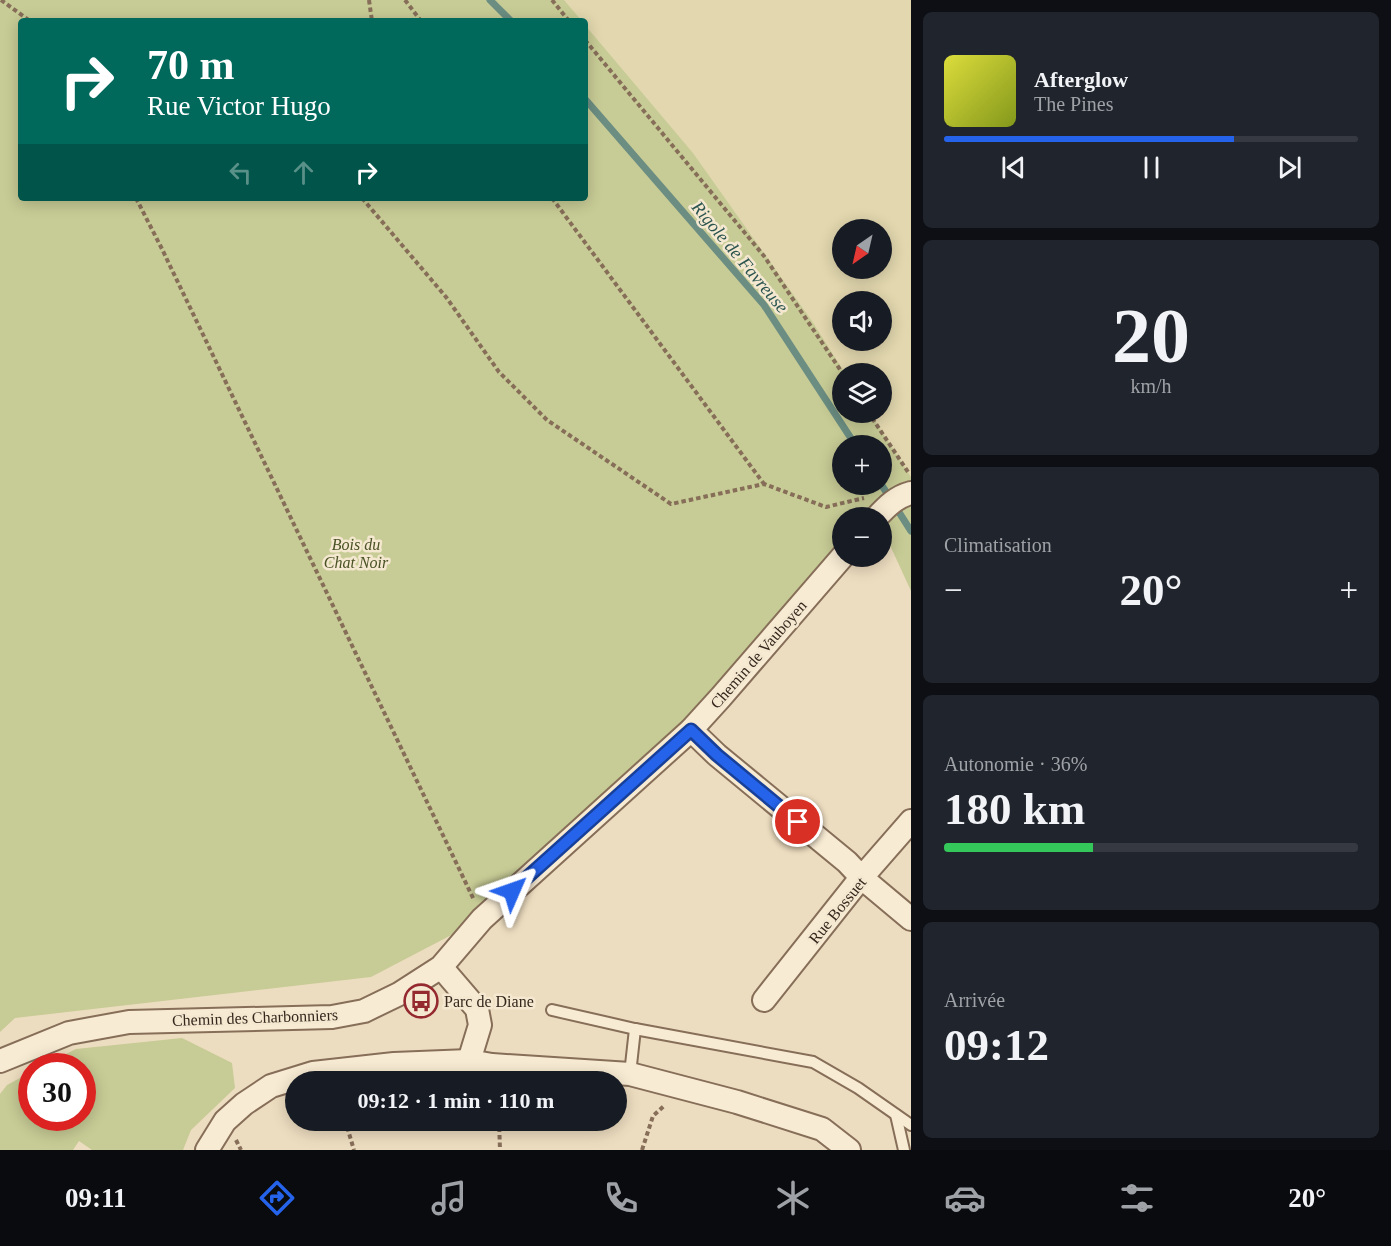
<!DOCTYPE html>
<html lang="fr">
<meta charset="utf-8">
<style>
:root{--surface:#171b24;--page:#20242c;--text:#f1f3f6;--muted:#9ea1a6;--line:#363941;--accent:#2563eb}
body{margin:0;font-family:Georgia,serif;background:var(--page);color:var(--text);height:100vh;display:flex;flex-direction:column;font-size:22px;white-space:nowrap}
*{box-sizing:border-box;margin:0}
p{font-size:20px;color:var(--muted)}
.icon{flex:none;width:33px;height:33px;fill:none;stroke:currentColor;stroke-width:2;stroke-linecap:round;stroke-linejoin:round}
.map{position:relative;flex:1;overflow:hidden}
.details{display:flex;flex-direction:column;gap:12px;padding:12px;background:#0d0f14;width:480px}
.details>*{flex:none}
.banner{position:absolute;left:18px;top:18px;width:570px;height:183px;border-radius:6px;box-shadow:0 3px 15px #0003;background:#00695c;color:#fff;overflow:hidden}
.needle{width:39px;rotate:214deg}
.buttons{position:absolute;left:832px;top:219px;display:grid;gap:12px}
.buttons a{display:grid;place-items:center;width:60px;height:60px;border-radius:50%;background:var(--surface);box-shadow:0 3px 15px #0003;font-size:30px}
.speed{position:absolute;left:18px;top:1053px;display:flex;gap:12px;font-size:30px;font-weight:700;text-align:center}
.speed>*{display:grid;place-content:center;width:78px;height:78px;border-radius:50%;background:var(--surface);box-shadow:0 3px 15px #0003;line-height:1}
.speed .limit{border:9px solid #d22;background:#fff;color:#111}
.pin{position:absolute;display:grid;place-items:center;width:51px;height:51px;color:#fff;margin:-26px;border:3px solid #fff;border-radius:50%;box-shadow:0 2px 6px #0007}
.me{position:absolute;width:66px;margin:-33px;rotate:47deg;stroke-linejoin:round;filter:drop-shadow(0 0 4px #0008)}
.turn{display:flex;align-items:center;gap:21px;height:126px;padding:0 30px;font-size:27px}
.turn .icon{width:78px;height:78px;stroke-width:2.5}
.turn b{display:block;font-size:42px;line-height:51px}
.lanes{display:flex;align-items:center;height:57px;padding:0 30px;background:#0003;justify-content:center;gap:30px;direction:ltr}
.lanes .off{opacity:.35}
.big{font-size:45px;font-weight:700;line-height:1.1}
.details .tile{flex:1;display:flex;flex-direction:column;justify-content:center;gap:9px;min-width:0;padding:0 21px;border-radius:9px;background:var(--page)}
.details .dial{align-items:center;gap:0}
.dial b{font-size:78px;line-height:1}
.song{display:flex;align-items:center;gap:18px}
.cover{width:72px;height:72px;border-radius:9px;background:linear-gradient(135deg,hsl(60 70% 55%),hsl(70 70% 35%))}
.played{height:6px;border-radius:3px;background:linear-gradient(90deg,var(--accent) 70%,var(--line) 70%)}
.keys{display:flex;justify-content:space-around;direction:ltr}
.heat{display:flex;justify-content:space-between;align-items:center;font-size:33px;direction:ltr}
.charge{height:9px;border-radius:4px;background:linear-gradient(90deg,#34c759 36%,var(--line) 0)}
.trip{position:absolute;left:285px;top:1071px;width:342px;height:60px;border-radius:30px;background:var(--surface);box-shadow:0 3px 15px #0003;font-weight:700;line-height:60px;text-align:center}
.tab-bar{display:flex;height:96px;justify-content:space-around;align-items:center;background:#090b0e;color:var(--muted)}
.tab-bar .icon{width:42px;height:42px}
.tab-bar .current{color:var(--accent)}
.tab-bar b{font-size:27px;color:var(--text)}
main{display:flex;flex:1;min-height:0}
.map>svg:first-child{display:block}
.farmland{fill:#e2d7ae;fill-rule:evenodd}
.green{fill:#c7cb95;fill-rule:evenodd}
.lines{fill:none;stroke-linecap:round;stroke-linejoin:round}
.stream{stroke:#6b8d82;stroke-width:7}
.service-casing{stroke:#866e59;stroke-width:14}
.minor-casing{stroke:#866e59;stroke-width:26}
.path{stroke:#866e59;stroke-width:4;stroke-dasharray:4.5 3;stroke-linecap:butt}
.service{stroke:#f8ebd3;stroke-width:10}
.minor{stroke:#f8ebd3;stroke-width:22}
.route-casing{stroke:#184099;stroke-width:15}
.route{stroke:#2563eb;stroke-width:10}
.labels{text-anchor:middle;stroke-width:5;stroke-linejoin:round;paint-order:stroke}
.park-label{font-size:16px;font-style:italic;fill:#495224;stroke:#f5e8d0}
.street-label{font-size:16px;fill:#36271d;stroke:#f5e8d0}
.poi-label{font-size:16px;fill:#36271d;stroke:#f5e8d0;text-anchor:start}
.water-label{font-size:18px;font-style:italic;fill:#2c5550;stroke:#f5e8d0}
</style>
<main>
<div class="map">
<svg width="911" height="1150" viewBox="0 0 911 1150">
<rect width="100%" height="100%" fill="#edddc0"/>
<path class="farmland" d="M 564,0 L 911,0 L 911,477 L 870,413 L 882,412 L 882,374 L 845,373 L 812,321 L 693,153 L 585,25 L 585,21 L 582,21 ZM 843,230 L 882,230 L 882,268 L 843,268 ZM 843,302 L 882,302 L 882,340 L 843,340 Z"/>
<g class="green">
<path d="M 0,0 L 564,0 L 582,21 L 21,21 L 21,198 L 585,198 L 585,25 L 693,153 L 812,321 L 845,373 L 843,374 L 843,412 L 870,413 L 911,477 L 911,489 L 876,517 L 843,518 L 843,556 L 721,697 L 482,919 L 371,977 L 15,1018 L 0,1032 ZM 843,446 L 882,446 L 882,484 L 843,484 Z"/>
<path d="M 911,502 L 911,591 L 883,530 L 890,517 Z"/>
<path d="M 182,1038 L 232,1063 L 235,1088 L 191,1130 L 183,1150 L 92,1150 L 79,1141 L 73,1150 L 0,1150 L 0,1094 L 7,1085 L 31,1072 L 32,1118 L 82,1118 L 82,1066 L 42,1066 L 76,1049 Z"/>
</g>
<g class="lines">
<g class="stream">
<path d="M 490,0 L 511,21"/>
<path d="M 585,99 L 764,305 L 856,446"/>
<path d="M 881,484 L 911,531"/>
</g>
<defs>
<g id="service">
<path d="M 552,1010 L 635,1029 L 813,1062 L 858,1088 L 911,1125"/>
<path d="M 630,1074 L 635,1029"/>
<path d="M 896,1115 L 904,1150"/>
</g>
<g id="minor">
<path d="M 876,518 C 887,506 896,497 911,493"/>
<path d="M 691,730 L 717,755 L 847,862 L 862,878 L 911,919"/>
<path d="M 441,967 L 477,1009 L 480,1025 L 469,1061"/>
<path d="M 764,1000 L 856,884 L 911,821"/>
<path d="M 0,1061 L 69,1033 L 129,1022 L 332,1017 L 364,1011 L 399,994 L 441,967 L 482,919 L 691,730 L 721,697 L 843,556"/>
<path d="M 207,1150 L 225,1121 L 244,1104 L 271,1086 L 313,1073 L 394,1064 L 469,1061 L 492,1065 L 630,1074 L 737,1102 L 822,1129 L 849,1150"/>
</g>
</defs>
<use href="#service" class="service-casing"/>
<use href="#minor" class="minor-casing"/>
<g class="path">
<path d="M 1,0 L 30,21"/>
<path d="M 369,0 L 372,21"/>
<path d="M 405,0 L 421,21"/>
<path d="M 552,0 L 569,21"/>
<path d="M 585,40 L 764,256 L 843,374"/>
<path d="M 136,198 L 162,249 L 474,900"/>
<path d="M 362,198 L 446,297 L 499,372 L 547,420 L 671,504 L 764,484 L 826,507 L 864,498"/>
<path d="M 552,198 L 764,484"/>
<path d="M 868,412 L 908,472"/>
<path d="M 345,1120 L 354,1150"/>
<path d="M 499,1120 L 500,1150"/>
<path d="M 236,1140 L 241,1150"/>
<path d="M 642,1150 L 653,1116 L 665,1105"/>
</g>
<use href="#service" class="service"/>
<use href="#minor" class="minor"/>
</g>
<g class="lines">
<defs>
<path id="route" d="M 512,891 L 691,730 L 717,755 L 798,822"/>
</defs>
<use href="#route" class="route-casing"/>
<use href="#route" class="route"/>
</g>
<defs>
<symbol id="bus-ring" viewBox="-11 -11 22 22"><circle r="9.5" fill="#f5e8d0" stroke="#942a30" stroke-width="1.5"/><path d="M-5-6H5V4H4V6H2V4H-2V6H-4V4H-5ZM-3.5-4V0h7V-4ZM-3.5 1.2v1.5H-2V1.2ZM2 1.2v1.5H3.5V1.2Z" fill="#942a30"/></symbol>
</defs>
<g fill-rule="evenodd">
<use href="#bus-ring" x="402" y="982" width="38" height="38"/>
</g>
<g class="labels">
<g class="park-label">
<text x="356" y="550">Bois du<tspan x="356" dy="18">Chat Noir</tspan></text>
</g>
<g class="street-label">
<text transform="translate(758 654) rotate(-49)" y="6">Chemin de Vauboyen</text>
<text transform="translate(837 910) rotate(-51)" y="6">Rue Bossuet</text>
<text transform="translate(255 1017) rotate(-2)" y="6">Chemin des Charbonniers</text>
</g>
<g class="poi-label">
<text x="444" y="1007">Parc de Diane</text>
</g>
<g class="water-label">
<text transform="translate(740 257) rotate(50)" y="6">Rigole de Favreuse</text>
</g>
</g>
</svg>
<div class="buttons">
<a><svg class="needle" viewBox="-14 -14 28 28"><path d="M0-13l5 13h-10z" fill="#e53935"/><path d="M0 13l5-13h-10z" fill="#9ea1a6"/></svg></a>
<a><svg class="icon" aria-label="sound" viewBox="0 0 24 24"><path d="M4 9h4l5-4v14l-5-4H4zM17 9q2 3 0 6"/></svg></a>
<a><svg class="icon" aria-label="layers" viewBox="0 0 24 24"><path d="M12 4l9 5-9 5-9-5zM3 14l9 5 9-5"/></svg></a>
<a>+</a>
<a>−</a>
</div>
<div class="speed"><div class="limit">30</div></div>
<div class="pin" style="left:798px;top:822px;background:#d93025"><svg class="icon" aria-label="arrive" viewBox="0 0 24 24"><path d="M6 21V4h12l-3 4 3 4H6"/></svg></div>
<svg class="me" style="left:512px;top:891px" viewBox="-20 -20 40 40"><path d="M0-17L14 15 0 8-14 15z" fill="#2563eb" stroke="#fff" stroke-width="4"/></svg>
<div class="trip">09:12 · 1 min · 110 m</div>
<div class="banner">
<div class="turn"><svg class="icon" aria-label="right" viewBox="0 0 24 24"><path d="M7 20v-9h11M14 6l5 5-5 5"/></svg><div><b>70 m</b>Rue Victor Hugo</div></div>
<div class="lanes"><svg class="icon off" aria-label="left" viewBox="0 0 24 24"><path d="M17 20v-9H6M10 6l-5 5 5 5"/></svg><svg class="icon off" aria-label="ahead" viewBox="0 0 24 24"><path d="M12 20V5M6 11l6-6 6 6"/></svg><svg class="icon" aria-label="right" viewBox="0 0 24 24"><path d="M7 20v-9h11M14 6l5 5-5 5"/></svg></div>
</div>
</div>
<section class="details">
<div class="tile">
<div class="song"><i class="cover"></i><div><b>Afterglow</b><p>The Pines</p></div></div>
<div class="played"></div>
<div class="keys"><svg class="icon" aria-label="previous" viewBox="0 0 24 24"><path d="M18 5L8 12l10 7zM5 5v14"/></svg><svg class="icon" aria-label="pause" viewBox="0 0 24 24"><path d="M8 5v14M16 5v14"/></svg><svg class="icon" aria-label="next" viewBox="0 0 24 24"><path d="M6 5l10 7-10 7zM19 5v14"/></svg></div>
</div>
<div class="tile dial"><b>20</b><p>km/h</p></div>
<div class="tile"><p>Climatisation</p>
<div class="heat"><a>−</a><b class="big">20°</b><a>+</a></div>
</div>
<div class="tile"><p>Autonomie · 36%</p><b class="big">180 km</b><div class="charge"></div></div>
<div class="tile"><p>Arrivée</p><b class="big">09:12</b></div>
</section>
</main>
<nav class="tab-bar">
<b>09:11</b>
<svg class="icon current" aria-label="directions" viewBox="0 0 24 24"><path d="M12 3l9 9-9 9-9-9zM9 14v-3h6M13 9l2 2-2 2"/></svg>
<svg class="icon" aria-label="music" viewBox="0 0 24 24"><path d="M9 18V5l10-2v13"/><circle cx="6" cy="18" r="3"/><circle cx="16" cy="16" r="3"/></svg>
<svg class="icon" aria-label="phone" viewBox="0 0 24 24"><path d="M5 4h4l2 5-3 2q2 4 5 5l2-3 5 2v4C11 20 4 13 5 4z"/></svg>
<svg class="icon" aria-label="climate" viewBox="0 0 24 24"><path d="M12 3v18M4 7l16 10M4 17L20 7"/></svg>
<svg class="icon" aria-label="car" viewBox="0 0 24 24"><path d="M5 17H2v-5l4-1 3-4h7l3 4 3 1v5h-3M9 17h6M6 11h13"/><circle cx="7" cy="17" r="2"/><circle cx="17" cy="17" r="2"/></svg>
<svg class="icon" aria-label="filters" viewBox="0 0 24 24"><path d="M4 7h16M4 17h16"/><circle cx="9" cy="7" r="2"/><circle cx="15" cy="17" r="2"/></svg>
<b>20°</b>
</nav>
